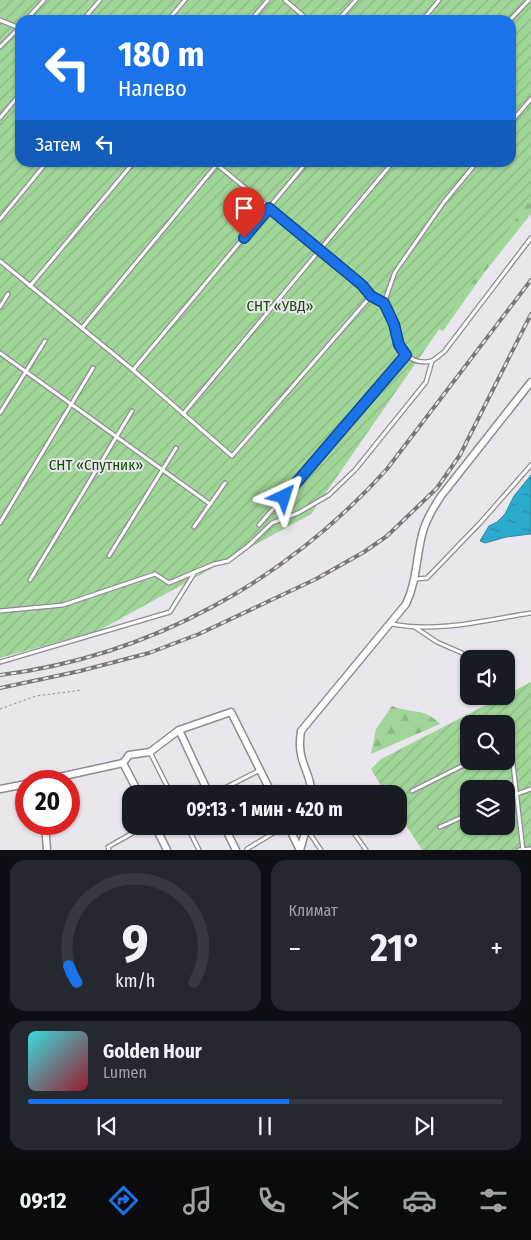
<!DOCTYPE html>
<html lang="ru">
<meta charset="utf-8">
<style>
:root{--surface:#171b24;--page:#242831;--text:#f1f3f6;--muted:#9ea1a6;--line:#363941;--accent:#1a73e8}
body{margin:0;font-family:"Fira Sans Condensed",sans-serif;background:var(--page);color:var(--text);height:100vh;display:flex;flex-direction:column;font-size:19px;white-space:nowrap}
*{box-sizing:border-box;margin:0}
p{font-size:16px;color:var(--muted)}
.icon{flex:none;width:28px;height:28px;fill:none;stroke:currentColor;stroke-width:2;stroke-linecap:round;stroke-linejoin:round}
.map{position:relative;height:850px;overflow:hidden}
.drawer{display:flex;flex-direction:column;gap:10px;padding:10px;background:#0d0f14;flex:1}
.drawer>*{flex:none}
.hud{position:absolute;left:15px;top:15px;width:501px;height:152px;border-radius:15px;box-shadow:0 1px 4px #0004;background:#1a73e8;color:#fff;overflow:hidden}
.fabs{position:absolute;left:460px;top:650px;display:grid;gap:10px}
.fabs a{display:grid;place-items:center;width:55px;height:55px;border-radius:10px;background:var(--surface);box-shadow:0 1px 4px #0004;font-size:25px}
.speed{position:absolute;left:15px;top:770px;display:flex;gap:10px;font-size:25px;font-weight:700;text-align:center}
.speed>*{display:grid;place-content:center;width:65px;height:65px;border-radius:50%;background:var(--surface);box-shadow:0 1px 4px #0004;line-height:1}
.speed .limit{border:8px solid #d22;background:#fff;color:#111}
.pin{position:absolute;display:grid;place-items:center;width:42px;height:42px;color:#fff;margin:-51px -21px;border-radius:50% 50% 50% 0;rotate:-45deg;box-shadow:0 0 5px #0007}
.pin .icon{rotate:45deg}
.me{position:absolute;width:55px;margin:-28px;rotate:41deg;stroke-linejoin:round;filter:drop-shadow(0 0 4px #0008)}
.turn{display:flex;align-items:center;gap:18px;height:105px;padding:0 20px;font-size:22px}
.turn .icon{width:65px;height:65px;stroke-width:2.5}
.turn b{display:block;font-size:35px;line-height:42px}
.then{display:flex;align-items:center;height:48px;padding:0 20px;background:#0003;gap:10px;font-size:19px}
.big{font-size:38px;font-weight:700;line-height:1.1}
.drawer .tile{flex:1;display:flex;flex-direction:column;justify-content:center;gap:8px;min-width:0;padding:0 18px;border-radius:15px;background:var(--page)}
.drawer .dial{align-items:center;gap:0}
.dial svg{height:130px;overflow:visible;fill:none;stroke:var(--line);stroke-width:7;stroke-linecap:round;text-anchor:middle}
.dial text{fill:var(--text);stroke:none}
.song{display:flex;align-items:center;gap:15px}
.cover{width:60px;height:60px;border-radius:8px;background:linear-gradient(135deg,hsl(180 70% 55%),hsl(350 70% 35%))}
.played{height:5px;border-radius:2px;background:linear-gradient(90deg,var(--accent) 55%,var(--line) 55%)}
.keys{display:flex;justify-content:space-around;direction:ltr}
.heat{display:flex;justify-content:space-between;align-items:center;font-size:28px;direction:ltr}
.drawer .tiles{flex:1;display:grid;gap:10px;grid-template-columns:1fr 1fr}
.tile:last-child{grid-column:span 2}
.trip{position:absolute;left:122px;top:785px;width:285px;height:50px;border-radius:15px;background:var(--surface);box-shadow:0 1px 4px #0004;font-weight:700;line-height:50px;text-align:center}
.dock{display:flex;height:80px;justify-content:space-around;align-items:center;background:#090b0e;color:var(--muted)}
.dock .icon{width:35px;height:35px}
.dock .current{color:var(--accent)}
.dock b{font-size:22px;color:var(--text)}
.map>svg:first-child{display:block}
.forest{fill:url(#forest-firs)}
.garden{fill:url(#garden-furrows);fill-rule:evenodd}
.water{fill:url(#water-ripples);stroke:#2f87a0}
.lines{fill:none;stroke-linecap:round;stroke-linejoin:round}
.service-casing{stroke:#8e8b91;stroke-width:5.5}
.minor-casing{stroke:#8e8b91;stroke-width:9}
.path{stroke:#929095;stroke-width:1;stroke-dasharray:2.5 2.5;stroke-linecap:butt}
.service{stroke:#fff;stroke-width:3}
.minor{stroke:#fff;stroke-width:6}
.rail-casing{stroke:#79777c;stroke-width:4}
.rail{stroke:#eae6ed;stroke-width:2;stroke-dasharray:5.5;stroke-linecap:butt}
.route-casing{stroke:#114b97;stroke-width:12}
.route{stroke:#1a73e8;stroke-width:9}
.labels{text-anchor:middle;stroke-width:4;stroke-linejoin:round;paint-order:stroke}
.park-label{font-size:15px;fill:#104d07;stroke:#eae6ed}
</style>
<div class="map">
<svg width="531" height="850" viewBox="0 0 531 850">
<defs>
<pattern id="forest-firs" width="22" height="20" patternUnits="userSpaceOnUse" patternTransform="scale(1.25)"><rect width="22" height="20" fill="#a1d699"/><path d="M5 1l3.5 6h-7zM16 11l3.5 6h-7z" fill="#8bb885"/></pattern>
<pattern id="garden-furrows" width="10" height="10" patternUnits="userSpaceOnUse" patternTransform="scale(1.25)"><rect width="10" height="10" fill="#a1d699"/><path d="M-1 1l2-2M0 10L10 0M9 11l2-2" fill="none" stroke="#8bb885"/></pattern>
<pattern id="water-ripples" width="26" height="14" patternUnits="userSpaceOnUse" patternTransform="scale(1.25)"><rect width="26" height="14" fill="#2caacc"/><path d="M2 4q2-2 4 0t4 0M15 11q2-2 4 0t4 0" fill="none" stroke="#268ba7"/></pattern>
</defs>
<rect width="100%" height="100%" fill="#eae6ed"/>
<g class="forest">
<path d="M 531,139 L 531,214 L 484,273 L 443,331 L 407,314 Z"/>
<path d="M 392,706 C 412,714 424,707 440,724 L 371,754 L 376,729 Z"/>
</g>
<g class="garden">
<path d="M 0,0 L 531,0 L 531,197 L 311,514 L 98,631 L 0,658 ZM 20,20 L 511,20 L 511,162 L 20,162 Z"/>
<path d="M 531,682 L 531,850 L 422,850 L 399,814 L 399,794 L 386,794 L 371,769 L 381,759 ZM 469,724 L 506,724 L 506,761 L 469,761 ZM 469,789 L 506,789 L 506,826 L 469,826 Z"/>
</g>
<path class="water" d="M 531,475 L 531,534 L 506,537 L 485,543 L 480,541 L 489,526 L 497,522 L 505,514 L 514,496 Z"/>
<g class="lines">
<defs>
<g id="service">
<path d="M 285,0 L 308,20"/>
<path d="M 0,20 L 19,28"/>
<path d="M 26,20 L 44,0"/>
<path d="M 83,20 L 100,0"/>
<path d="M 168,20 L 185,0"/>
<path d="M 251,20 L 268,0"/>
<path d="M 338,20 L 356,0"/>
<path d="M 423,20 L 439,0"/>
<path d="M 510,20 L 529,0"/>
<path d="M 0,47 L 20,27"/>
<path d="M 0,118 L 20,94"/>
<path d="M 511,122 L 531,99"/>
<path d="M 214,162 L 362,285 C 365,289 368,294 372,297 C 376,300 382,301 385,305 C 399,326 396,369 432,361"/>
<path d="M 0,219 L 47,162"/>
<path d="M 0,261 L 133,370 L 232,456 L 371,296"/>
<path d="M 30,286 L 134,162"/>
<path d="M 384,303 L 395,272 L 444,202 L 477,162"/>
<path d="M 0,307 L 8,294"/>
<path d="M 82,328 L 219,162"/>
<path d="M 0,353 L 210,504"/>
<path d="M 133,370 L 307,162"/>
<path d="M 0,413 L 45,341"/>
<path d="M 183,414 L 393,162"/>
<path d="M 0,523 L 93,368"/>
<path d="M 259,525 L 406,355"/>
<path d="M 194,527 L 225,483"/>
<path d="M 109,556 L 176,448"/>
<path d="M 416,579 L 427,578 L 481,522 L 531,465"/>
<path d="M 30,580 L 132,411"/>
<path d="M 0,611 L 63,605 L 155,574 L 169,583 L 214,564 L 228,561 L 248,546 L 272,523 L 298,513 L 329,495 L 355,470 L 426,382 L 432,361 L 444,352 L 531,238"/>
<path d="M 392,624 C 437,633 486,620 531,613"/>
<path d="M 416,628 L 437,642 L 462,653 L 469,666"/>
<path d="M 0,662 L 170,612 L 195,572"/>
<path d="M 508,721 L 523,850"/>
<path d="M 150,752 L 171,794"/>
<path d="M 219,791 L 260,770"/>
<path d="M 412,791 L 472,761"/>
<path d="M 506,798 L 531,789"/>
<path d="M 187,826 L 199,850"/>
<path d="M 349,826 L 366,850"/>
<path d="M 440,827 L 469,814"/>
<path d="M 306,828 L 321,850"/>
<path d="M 247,849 L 285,826"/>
<path d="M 109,850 L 108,847 L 145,826"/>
<path d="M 519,850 L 531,849"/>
</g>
<g id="minor">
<path d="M 179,730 L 209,794"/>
<path d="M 123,763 L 129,755 L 150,752 L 179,730 L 231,712 L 272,794"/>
<path d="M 123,763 L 139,794"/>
<path d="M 41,781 L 123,763"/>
<path d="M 0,789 L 26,784"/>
<path d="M 312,794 C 310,769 296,762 301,731 L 406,604 C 417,581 416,558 422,535 C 425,521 433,508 441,496 L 531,382"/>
<path d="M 45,824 L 47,850"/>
<path d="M 155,826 L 167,850"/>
<path d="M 224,826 L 236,850"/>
<path d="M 288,826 L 300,850"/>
<path d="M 300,850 L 307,826"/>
</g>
</defs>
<use href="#service" class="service-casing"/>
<use href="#minor" class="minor-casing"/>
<path class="path" d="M 0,709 L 36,696 L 82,690"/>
<use href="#service" class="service"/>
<use href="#minor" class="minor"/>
<defs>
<g id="rail">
<path d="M 0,675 C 151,656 286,581 387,469 L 531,280"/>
<path d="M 0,688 L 80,671 L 149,653 L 199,634 L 316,579 L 364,552 L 387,536 L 437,488 L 460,455 L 531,314"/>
</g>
</defs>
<use href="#rail" class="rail-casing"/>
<use href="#rail" class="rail"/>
</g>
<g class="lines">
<defs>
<path id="route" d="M 244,238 L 269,208 L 362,285 L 371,296 L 384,303 L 394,324 L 399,345 L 406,355 L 284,497"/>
</defs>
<use href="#route" class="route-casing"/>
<use href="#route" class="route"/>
</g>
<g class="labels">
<g class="park-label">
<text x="280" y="311">СНТ «УВД»</text>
<text x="96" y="470">СНТ «Спутник»</text>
</g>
</g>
</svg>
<div class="fabs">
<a><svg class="icon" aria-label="sound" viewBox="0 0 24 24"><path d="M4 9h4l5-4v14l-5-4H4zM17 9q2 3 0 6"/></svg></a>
<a><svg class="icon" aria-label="search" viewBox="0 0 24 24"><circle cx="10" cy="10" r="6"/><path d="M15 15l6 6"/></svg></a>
<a><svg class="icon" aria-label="layers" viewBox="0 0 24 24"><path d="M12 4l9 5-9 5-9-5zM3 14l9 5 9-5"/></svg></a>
</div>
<div class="speed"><div class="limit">20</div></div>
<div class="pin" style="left:244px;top:238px;background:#d93025"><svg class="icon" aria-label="arrive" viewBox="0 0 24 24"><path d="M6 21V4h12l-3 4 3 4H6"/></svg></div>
<svg class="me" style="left:284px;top:497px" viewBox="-20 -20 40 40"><path d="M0-17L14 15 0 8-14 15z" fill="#1a73e8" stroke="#fff" stroke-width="4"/></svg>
<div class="trip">09:13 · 1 мин · 420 m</div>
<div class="hud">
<div class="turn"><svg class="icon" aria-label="left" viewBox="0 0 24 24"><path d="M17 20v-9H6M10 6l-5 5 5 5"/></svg><div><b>180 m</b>Налево</div></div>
<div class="then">Затем<svg class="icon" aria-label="left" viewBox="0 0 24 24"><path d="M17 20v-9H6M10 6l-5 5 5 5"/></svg></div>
</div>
</div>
<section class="drawer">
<div class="tiles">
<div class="tile dial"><svg viewBox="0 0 100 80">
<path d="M14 69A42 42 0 1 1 86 69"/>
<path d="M14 69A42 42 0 0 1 9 59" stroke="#1a73e8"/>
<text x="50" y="56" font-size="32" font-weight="700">9</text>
<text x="50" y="72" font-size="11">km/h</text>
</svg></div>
<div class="tile"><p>Климат</p>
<div class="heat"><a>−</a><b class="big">21°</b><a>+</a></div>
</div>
<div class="tile">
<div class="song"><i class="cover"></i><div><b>Golden Hour</b><p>Lumen</p></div></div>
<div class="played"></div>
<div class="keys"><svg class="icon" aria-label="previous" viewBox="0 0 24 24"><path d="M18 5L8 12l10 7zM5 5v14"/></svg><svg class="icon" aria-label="pause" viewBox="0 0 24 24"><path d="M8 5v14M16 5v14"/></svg><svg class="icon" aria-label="next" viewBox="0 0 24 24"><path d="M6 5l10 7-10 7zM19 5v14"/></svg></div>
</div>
</div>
</section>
<nav class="dock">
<b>09:12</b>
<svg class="icon current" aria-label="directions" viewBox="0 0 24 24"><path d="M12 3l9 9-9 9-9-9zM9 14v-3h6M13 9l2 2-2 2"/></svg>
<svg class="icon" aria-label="music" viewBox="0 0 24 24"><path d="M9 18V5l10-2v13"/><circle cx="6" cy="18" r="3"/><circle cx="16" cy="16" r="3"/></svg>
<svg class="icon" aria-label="phone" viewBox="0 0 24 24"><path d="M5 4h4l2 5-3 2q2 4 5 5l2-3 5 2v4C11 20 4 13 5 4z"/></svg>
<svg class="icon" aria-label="climate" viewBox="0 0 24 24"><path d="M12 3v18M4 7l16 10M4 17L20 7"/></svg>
<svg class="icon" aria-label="car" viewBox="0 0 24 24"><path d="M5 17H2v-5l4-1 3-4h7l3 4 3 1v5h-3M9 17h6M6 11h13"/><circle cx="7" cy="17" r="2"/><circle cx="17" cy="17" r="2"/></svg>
<svg class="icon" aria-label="filters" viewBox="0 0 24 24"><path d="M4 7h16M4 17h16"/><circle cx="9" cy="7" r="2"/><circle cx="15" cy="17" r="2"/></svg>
</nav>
